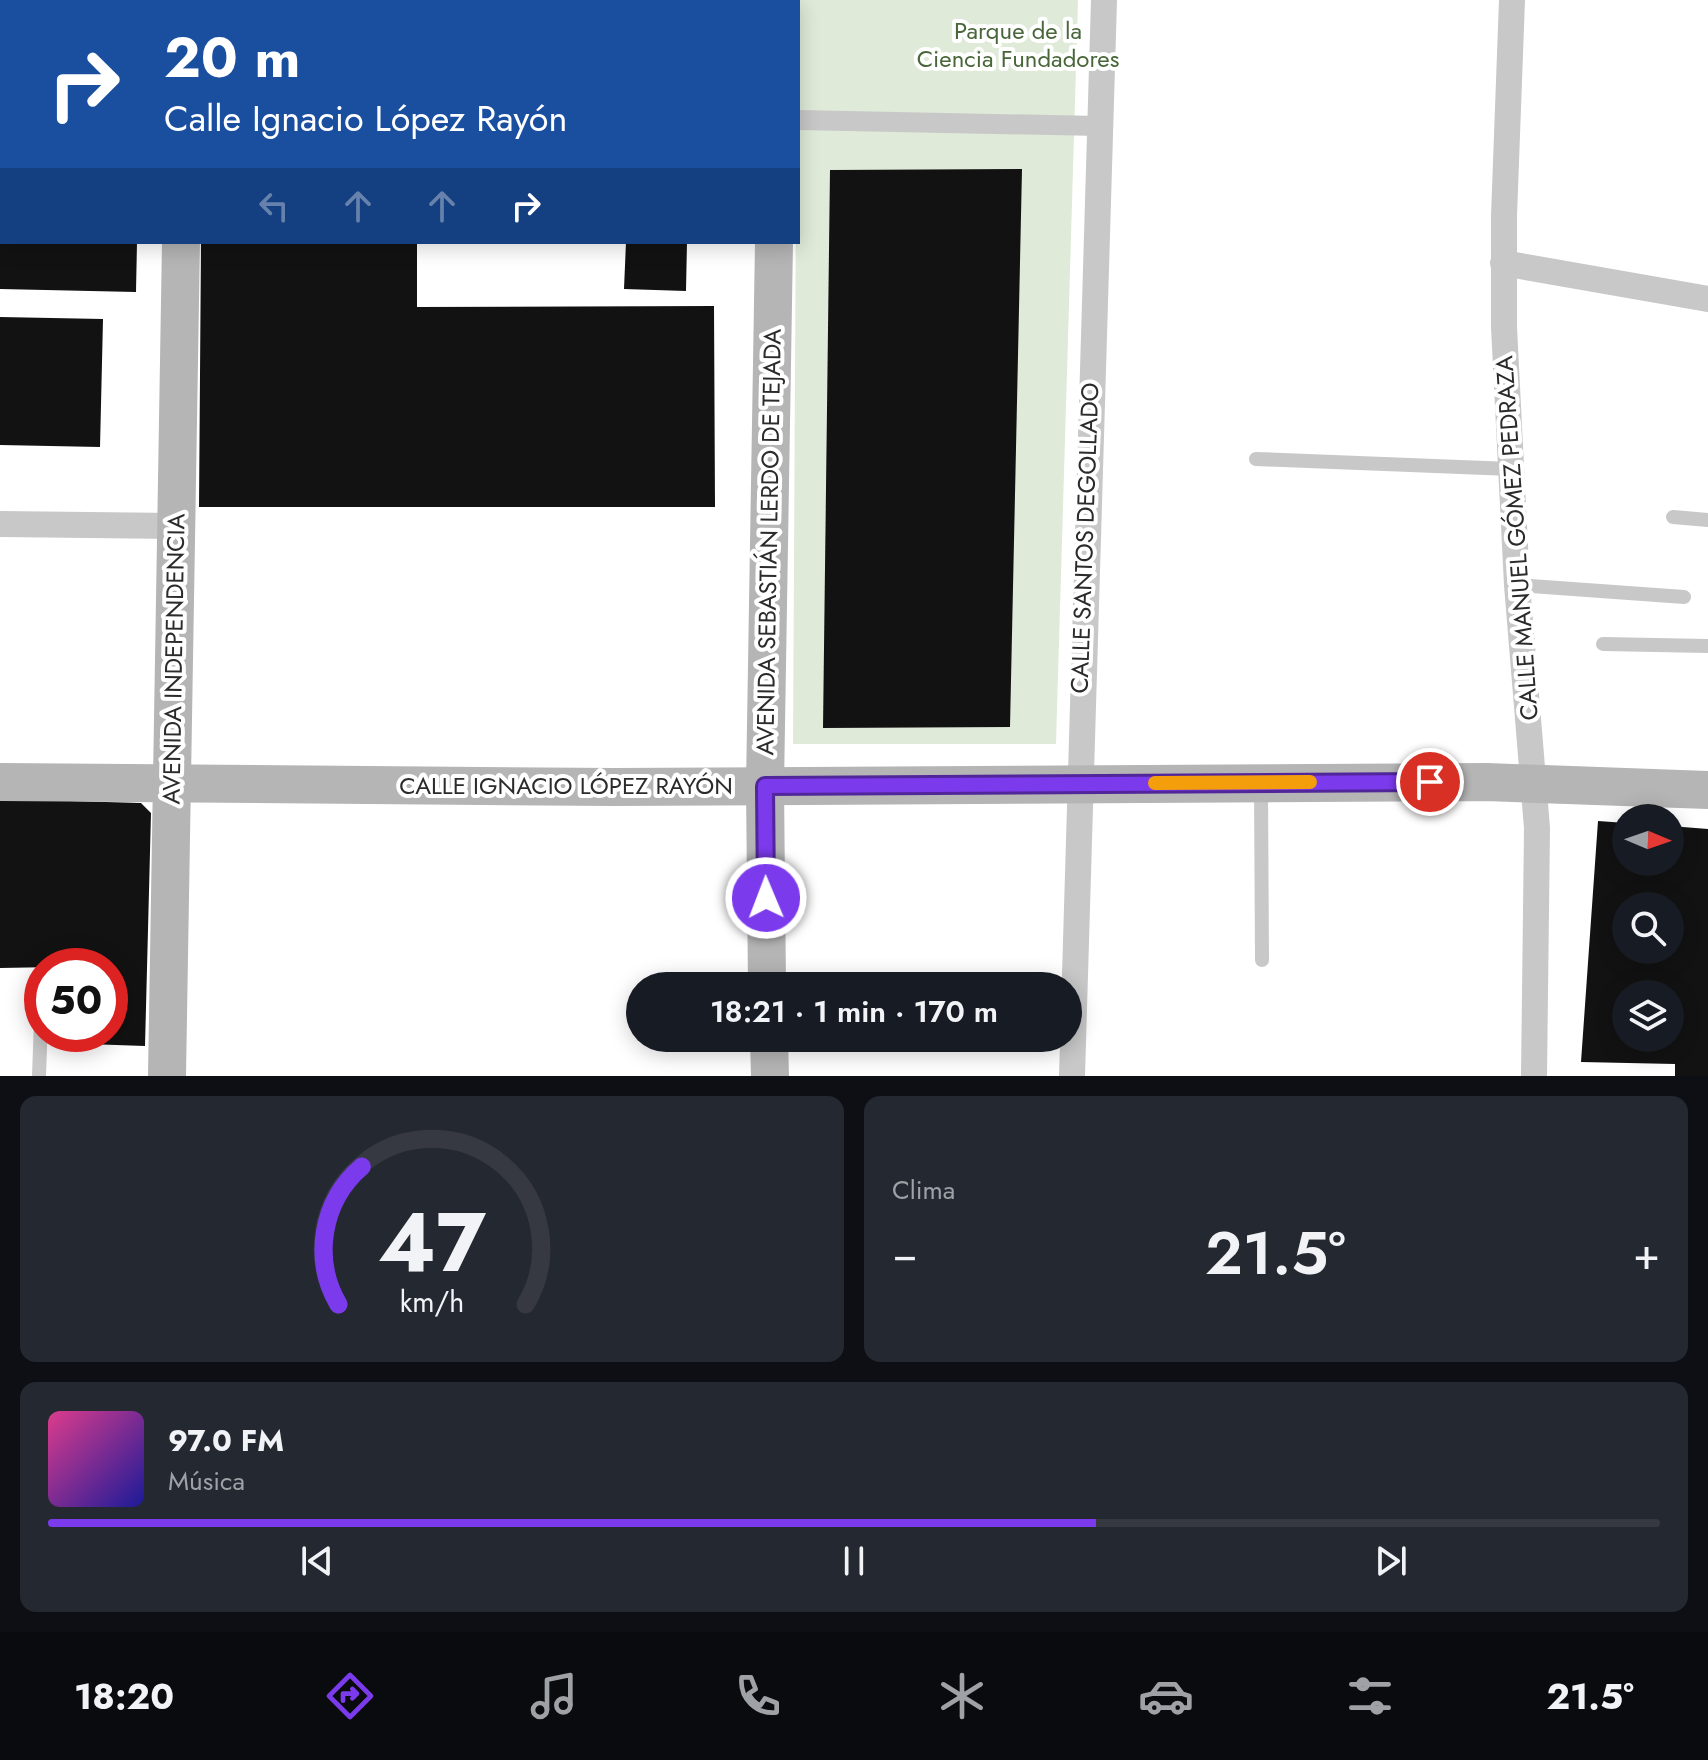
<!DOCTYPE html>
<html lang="es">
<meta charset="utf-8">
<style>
:root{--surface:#171b24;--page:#242831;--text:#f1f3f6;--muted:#9ea1a6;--line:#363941;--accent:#7c3aed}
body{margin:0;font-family:Jost,sans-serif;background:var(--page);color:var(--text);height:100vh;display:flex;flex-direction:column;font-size:30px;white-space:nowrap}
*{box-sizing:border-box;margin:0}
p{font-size:26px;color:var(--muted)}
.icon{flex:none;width:44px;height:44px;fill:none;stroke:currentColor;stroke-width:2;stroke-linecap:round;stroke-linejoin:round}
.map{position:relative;height:1076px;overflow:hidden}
.sheet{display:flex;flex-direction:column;gap:20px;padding:20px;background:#0d0f14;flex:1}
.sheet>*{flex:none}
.banner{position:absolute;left:0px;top:0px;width:800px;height:244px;box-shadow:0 4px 20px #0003;background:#1a4fa0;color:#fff;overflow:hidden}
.needle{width:52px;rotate:92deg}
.buttons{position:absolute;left:1612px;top:804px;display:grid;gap:16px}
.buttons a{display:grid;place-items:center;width:72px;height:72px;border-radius:50%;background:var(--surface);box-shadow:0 4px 20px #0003;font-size:40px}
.speed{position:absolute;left:24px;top:948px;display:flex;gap:16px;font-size:40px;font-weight:700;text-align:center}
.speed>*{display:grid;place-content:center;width:104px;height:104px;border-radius:50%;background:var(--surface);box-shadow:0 4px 20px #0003;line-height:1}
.speed .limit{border:12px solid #d22;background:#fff;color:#111}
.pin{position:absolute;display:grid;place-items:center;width:68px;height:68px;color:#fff;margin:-34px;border:4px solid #fff;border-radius:50%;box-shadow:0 2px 8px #0007}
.me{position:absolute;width:88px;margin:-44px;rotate:359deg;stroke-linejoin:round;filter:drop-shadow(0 0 6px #0008)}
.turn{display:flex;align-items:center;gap:28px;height:168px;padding:0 32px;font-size:36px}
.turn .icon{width:104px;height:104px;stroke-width:2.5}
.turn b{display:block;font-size:56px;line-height:68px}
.lanes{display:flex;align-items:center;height:76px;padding:0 32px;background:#0003;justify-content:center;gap:40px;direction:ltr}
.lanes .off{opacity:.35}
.big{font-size:60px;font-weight:600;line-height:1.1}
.sheet .tile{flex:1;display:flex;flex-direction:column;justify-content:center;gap:12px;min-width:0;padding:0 28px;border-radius:16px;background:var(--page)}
.sheet .dial{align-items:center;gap:0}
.dial svg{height:208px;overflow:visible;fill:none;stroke:var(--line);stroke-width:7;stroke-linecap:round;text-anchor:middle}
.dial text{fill:var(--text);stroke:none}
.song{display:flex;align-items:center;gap:24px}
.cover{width:96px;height:96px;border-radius:12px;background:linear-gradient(135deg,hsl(330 70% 55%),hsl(240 70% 35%))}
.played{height:8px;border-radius:4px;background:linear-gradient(90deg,var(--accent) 65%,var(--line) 65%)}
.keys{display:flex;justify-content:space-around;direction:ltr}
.heat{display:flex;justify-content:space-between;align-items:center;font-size:44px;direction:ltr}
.sheet .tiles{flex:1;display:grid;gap:20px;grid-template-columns:1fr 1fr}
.tile:last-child{grid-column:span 2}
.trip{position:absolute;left:626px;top:972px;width:456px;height:80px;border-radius:40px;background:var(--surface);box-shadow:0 4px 20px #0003;font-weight:600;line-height:80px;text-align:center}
.tabs{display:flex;height:128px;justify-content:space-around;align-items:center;background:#090b0e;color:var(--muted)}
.tabs .icon{width:56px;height:56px}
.tabs .active{color:var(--accent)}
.tabs b{font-size:36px;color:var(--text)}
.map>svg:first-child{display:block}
.green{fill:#dfead8}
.building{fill:#121212;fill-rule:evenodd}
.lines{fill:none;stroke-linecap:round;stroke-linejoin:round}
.service{stroke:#c8c8c8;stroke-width:14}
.pedestrian{stroke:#c8c8c8;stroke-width:20}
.minor{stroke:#c8c8c8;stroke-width:26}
.secondary{stroke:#b5b5b5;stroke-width:38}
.route-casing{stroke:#51269a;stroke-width:20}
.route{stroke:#7c3aed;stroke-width:14}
.slow{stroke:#f59e0b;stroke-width:14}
.labels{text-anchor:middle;stroke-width:8;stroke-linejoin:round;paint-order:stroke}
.park-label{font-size:24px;fill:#486639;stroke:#fff}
.street-label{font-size:24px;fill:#2b2b2b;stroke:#fff}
</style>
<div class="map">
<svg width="1708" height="1076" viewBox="0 0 1708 1076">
<rect width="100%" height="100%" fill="#fff"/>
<path class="green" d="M 797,0 L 1078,0 L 1056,744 L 793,744 Z"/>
<g class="building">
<path d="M 1022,169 L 1010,727 L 823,728 L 830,170 Z"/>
<path d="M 0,242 L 137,242 L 136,292 L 0,289 Z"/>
<path d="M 201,242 L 417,242 L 417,307 L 714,306 L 715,507 L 199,507 Z"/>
<path d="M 626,242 L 687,242 L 686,291 L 624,289 Z"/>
<path d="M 0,317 L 103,319 L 100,447 L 0,445 Z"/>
<path d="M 0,799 L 141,803 L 151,813 L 145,1046 L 58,1043 L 58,1034 L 110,1034 L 110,966 L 0,968 Z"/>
<path d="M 1598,821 L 1626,823 L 1626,862 L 1670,862 L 1670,826 L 1708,829 L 1708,1076 L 1675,1076 L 1675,1064 L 1581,1062 ZM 1626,906 L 1670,906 L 1670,950 L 1626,950 ZM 1626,994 L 1670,994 L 1670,1038 L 1626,1038 Z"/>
</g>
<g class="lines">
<g class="service">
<path d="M 1256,459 L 1511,469"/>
<path d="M 1673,517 L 1708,520"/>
<path d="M 1517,585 L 1684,597"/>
<path d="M 1603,644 L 1708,646"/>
<path d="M 1261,786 L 1262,960"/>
<path d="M 33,1013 L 41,1020 L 39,1076"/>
</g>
<path class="pedestrian" d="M 798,120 L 1099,126"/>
<g class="minor">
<path d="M 1512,0 L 1504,216 L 1504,327 L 1517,585 L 1537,828 L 1534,1076"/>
<path d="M 1503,263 L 1708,299"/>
<path d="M 0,524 L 176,526"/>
<path d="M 1072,1076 L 1104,0"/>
</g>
<g class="secondary">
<path d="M 778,0 L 778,2"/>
<path d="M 186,2 L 186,0"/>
<path d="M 0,70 L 2,70"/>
<path d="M 0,782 L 614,787 L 1486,782 L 1708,790"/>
<path d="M 767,986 L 765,786 L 774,242"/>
<path d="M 769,1038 L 770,1076"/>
<path d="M 167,1076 L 181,242"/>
</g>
</g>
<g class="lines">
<defs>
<path id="route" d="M 766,898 L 765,786 L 1430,782"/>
</defs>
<use href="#route" class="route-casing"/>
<use href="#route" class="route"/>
<path class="slow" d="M 1155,783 L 1310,782"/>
</g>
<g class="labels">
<g class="park-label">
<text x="1018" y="39">Parque de la<tspan x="1018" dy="28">Ciencia Fundadores</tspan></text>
</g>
<g class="street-label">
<text transform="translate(1085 538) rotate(-88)" y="8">CALLE SANTOS DEGOLLADO</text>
<text transform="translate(1517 538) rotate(-94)" y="8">CALLE MANUEL GÓMEZ PEDRAZA</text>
<text transform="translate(769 542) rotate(-89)" y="8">AVENIDA SEBASTIÁN LERDO DE TEJADA</text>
<text transform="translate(174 659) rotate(-89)" y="8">AVENIDA INDEPENDENCIA</text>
<text x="566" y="794">CALLE IGNACIO LÓPEZ RAYÓN</text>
</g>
</g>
</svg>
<div class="buttons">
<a><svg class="needle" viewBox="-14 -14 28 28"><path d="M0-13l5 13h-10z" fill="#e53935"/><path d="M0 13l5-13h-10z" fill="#9ea1a6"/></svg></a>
<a><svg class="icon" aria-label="search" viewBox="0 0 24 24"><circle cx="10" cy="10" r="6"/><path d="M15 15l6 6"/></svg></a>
<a><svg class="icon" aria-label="layers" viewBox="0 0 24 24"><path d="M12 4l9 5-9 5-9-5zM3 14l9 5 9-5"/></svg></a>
</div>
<div class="speed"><div class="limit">50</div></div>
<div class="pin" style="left:1430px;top:782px;background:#d93025"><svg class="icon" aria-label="arrive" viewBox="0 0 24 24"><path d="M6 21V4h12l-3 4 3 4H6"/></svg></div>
<svg class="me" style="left:766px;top:898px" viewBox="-20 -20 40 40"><circle r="17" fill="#7c3aed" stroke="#fff" stroke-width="3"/><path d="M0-11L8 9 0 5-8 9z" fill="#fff"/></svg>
<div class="trip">18:21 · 1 min · 170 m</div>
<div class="banner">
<div class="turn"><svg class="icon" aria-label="right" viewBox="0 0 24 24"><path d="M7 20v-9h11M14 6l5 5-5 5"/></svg><div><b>20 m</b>Calle Ignacio López Rayón</div></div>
<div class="lanes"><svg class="icon off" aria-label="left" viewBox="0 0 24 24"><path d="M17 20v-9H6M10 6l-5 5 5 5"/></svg><svg class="icon off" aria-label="ahead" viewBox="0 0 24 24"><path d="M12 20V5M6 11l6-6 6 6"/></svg><svg class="icon off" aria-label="ahead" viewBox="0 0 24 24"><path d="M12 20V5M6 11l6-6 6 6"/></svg><svg class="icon" aria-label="right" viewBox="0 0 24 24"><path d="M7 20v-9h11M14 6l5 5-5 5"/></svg></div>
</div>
</div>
<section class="sheet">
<div class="tiles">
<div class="tile dial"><svg viewBox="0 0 100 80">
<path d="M14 69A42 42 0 1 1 86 69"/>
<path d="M14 69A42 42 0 0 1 23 16" stroke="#7c3aed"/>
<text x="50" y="56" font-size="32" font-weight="700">47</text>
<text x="50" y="72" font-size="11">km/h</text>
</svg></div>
<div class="tile"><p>Clima</p>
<div class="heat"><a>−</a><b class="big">21.5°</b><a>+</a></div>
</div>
<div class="tile">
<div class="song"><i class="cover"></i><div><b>97.0 FM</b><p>Música</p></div></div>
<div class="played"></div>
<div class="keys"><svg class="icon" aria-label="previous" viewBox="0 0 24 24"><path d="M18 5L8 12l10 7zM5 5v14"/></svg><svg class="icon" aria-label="pause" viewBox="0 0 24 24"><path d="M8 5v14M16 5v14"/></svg><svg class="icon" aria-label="next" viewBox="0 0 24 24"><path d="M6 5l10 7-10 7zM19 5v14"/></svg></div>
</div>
</div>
</section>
<nav class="tabs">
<b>18:20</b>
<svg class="icon active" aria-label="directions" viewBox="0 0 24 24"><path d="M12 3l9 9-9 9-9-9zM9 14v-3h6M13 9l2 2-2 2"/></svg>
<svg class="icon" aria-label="music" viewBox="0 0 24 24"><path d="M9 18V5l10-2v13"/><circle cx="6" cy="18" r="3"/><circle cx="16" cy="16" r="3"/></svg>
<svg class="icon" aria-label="phone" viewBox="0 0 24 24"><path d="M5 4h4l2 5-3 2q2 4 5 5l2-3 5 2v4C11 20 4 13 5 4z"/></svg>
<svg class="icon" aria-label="climate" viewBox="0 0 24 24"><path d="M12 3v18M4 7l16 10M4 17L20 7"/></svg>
<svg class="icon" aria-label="car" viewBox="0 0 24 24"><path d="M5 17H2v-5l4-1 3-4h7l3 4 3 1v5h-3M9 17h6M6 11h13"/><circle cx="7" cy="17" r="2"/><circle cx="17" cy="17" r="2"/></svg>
<svg class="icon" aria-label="filters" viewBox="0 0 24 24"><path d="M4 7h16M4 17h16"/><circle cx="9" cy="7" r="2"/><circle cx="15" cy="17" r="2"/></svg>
<b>21.5°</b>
</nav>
